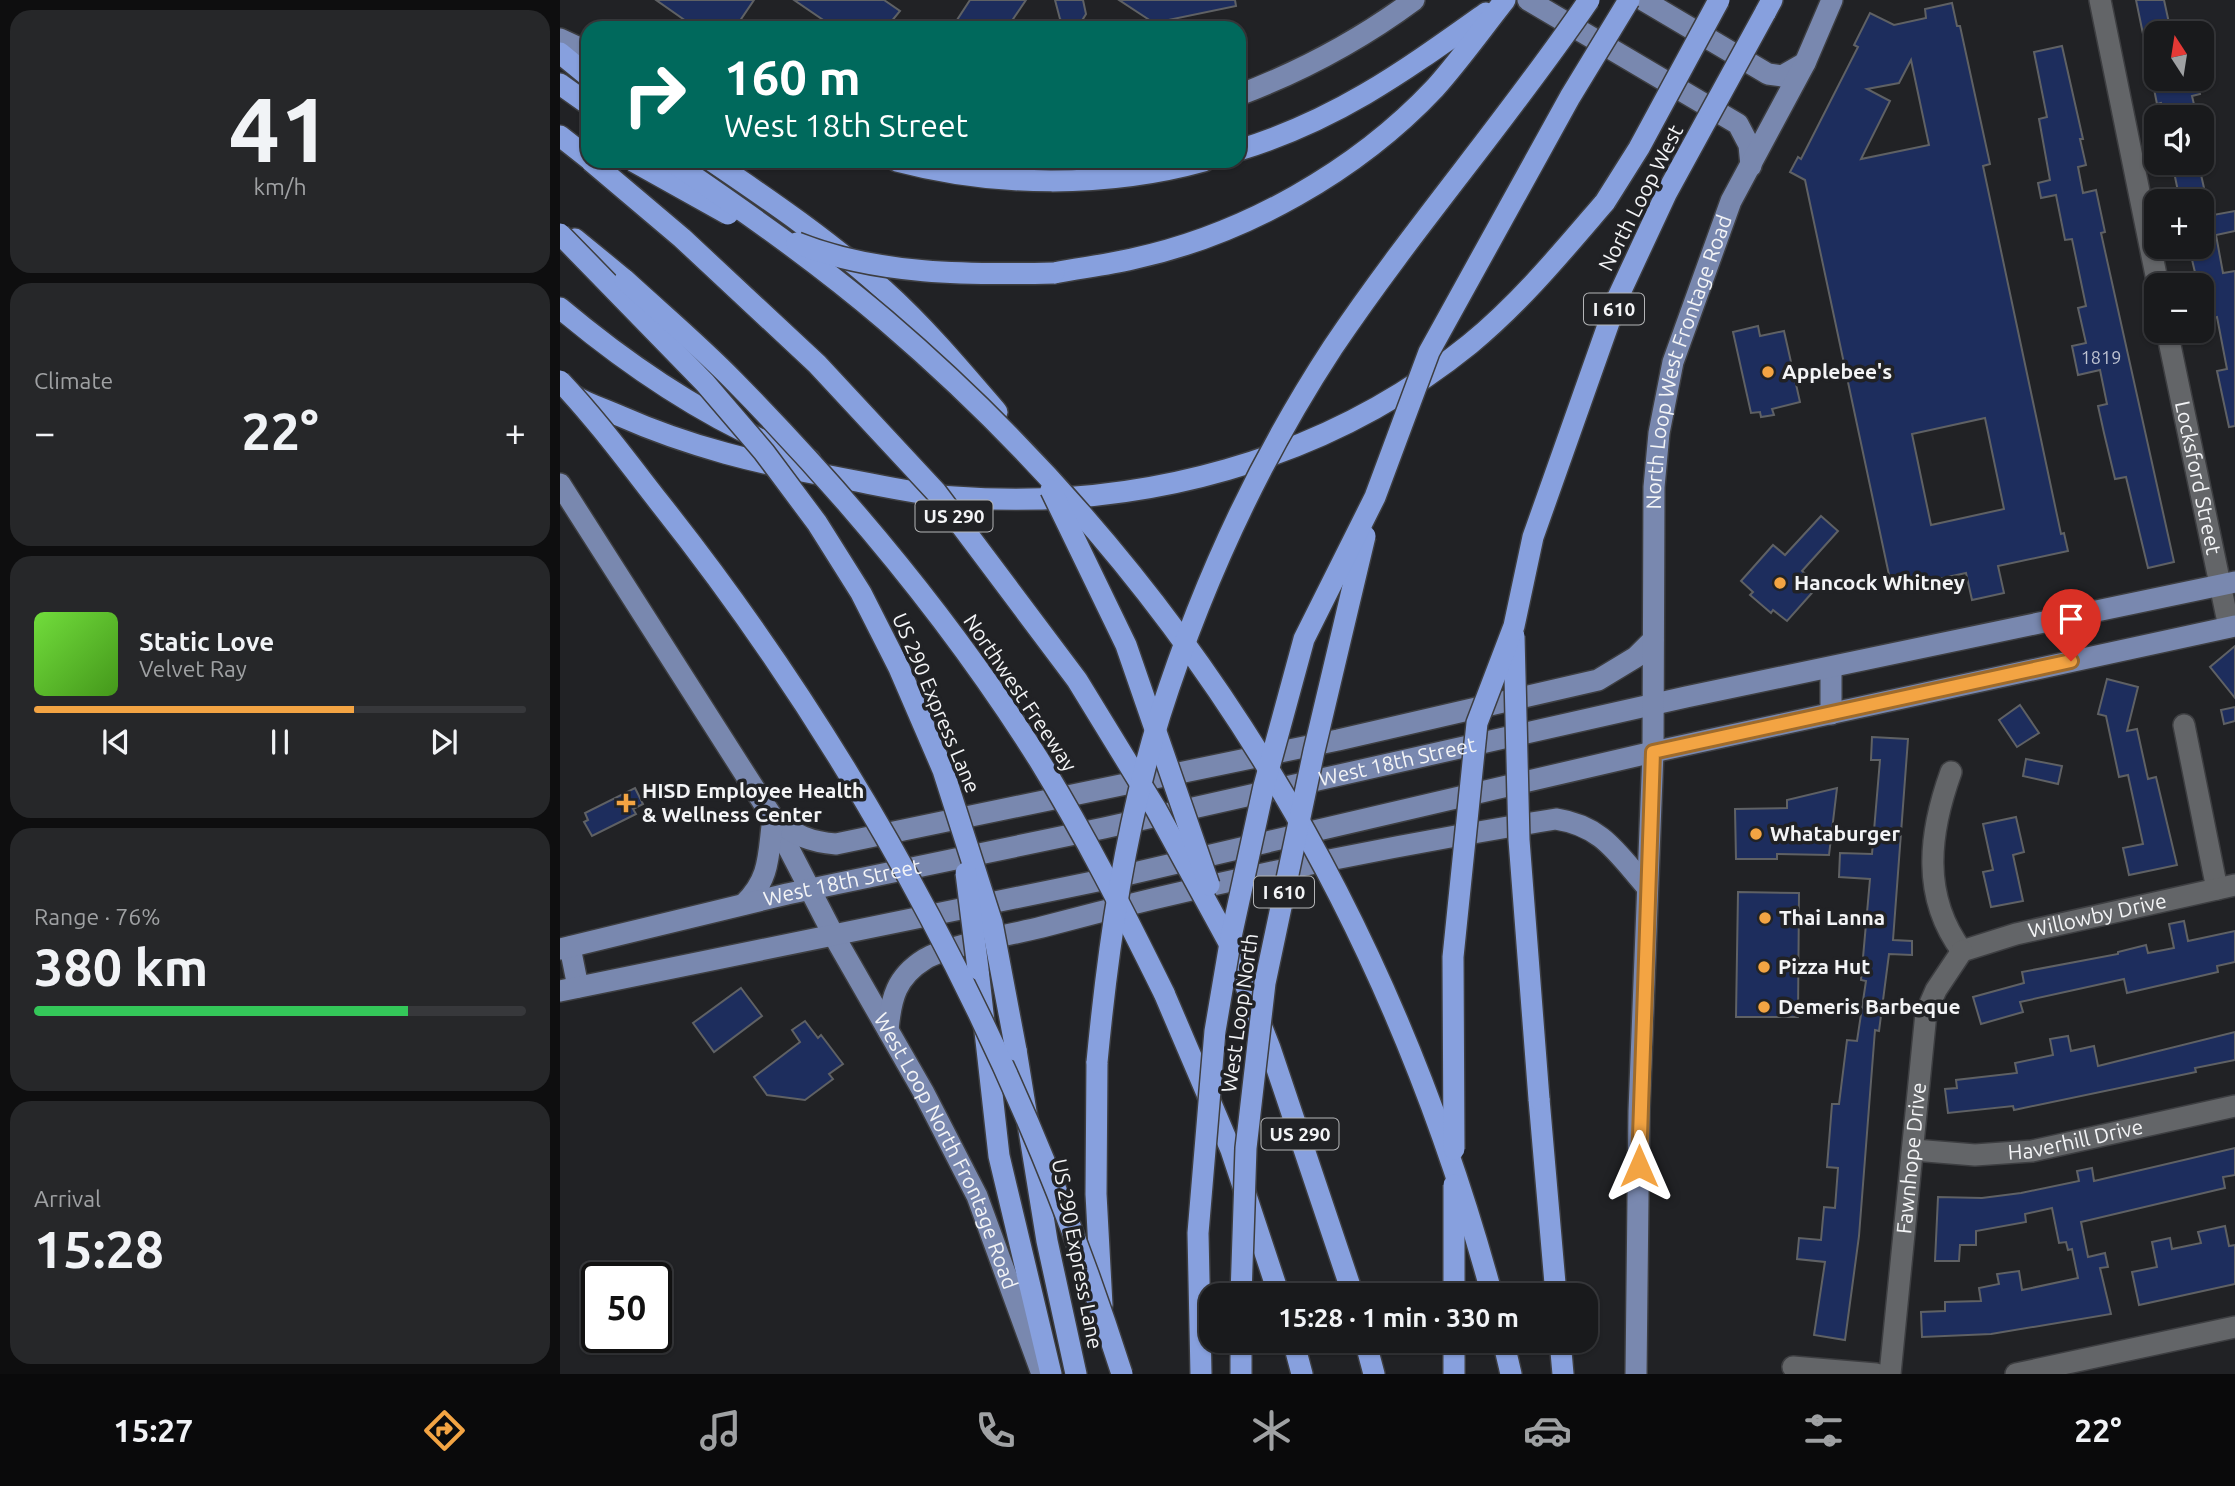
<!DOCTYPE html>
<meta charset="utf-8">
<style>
:root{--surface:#191a1c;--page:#262729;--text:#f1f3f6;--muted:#9fa1a3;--line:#37383b;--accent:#f3a443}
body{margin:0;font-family:Ubuntu,sans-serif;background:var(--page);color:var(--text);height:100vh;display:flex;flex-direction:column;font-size:26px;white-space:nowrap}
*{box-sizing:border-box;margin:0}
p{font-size:23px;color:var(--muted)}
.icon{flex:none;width:38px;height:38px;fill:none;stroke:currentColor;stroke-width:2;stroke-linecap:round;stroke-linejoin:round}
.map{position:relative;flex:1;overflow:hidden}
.details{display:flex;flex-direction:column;gap:10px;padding:10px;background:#0e0e0f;width:560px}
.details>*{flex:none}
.guide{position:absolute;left:21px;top:21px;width:665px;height:147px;border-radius:21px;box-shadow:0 2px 5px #0004,0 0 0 2px var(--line);background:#00695c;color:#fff;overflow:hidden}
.needle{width:46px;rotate:348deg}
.buttons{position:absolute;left:1584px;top:21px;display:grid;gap:14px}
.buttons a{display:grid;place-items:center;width:70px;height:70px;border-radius:14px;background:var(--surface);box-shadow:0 2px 5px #0004,0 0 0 2px var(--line);font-size:35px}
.speed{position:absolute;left:21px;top:1262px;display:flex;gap:14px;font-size:35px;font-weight:700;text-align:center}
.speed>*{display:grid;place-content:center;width:91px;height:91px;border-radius:50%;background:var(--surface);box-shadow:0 2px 5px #0004,0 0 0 2px var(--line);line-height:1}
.speed .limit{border:4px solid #111;border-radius:10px;background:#fff;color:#111}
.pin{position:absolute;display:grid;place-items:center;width:60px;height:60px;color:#fff;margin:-72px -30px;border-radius:50% 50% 50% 0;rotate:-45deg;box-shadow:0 0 7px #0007}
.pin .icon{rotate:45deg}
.me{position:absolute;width:77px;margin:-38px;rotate:0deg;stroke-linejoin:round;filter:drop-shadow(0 0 5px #0008)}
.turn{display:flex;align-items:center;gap:24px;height:147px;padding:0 28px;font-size:32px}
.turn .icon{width:91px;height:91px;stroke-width:2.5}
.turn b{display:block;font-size:49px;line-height:60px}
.big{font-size:52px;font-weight:600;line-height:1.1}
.details .widget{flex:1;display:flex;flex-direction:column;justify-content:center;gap:10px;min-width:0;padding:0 24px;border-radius:21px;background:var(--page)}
.details .dial{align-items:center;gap:0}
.dial b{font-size:91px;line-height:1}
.song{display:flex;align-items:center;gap:21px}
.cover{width:84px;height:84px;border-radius:10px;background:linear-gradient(135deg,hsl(100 70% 55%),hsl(100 70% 35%))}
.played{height:7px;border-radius:4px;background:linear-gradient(90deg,var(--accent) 65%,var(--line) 65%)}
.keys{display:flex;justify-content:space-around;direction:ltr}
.heat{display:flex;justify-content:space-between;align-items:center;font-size:38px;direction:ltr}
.charge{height:10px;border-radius:5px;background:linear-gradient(90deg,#34c759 76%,var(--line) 0)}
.trip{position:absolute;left:639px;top:1283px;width:399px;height:70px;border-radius:21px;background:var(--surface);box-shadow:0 2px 5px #0004,0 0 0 2px var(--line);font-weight:600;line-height:70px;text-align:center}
.tab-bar{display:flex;height:112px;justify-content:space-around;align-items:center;background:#0a0a0b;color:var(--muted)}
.tab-bar .icon{width:49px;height:49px}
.tab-bar .active{color:var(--accent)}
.tab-bar b{font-size:32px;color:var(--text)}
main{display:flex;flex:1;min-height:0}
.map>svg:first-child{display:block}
.building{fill:#1d2d5d;stroke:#5f6164;stroke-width:2;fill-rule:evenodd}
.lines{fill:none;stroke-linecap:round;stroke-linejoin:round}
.minor-casing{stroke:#3d3e41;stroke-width:24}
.major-casing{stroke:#3d3e41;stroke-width:24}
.highway-casing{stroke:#3d3e41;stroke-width:24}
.minor{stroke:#636568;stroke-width:21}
.major{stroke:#7988af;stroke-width:21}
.highway{stroke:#87a0de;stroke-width:21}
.highway-bridge-casing{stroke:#3d3e41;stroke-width:24;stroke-linecap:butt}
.highway-bridge{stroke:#87a0de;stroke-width:21}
.route-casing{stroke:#9e6b2c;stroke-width:18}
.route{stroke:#f3a443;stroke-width:12}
.poi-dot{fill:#f3a443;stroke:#212225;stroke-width:2.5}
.labels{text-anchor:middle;stroke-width:7;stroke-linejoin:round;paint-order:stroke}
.number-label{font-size:18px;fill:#bec2d0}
.shield{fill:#212225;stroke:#b4b5b7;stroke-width:2}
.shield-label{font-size:19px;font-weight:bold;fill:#f3f4f6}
.street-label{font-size:21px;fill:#f3f4f6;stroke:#212225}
.poi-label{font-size:21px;font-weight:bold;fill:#f3f4f6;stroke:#212225;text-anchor:start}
</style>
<main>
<section class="details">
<div class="widget dial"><b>41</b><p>km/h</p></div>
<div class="widget"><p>Climate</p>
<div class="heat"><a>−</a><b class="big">22°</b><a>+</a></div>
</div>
<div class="widget">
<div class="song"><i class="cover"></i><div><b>Static Love</b><p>Velvet Ray</p></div></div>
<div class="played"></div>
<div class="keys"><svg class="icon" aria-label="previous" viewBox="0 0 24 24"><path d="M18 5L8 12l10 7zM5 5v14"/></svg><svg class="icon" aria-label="pause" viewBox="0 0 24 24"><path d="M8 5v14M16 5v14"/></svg><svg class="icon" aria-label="next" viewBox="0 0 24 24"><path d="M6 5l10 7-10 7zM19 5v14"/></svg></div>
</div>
<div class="widget"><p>Range · 76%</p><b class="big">380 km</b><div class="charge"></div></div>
<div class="widget"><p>Arrival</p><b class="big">15:28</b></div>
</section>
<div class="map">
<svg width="1675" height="1374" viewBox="0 0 1675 1374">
<rect width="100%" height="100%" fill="#212225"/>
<g class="building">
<path d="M 96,0 L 194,0 L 175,28 L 136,28 Z"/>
<path d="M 234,0 L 324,0 L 340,11 L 326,28 L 275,28 Z"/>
<path d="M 410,0 L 466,0 L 447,28 L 411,28 L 397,20 Z"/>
<path d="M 495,0 L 523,0 L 526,14 L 518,27 L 512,28 L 500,19 Z"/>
<path d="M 559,0 L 675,0 L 676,6 L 594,23 Z"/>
<path d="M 1576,0 L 1604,0 L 1611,32 L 1596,33 L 1596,67 L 1590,68 Z"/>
<path d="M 1392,3 L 1397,26 L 1400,26 L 1430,164 L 1423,166 L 1501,534 L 1504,533 L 1508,551 L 1438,566 L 1444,593 L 1412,600 L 1406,573 L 1332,589 L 1245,180 L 1230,172 L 1238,157 L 1241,159 L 1298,47 L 1294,45 L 1310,13 L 1334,25 L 1366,18 L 1365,9 ZM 1351,60 L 1369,145 L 1301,159 L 1330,101 L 1307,89 L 1339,83 ZM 1425,418 L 1444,509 L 1371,525 L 1352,434 Z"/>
<path d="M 1502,46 L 1523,139 L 1520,139 L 1526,165 L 1518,167 L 1523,193 L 1536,190 L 1545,232 L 1541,233 L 1614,562 L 1588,568 L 1566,477 L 1555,479 L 1544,433 L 1538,406 L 1547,404 L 1540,370 L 1518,375 L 1512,346 L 1526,343 L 1518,308 L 1526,306 L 1512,239 L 1505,240 L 1496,195 L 1481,198 L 1478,183 L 1490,180 L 1479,119 L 1487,117 L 1474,52 Z"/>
<path d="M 1592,79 L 1637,79 L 1640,94 L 1632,96 L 1637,117 L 1604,117 L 1601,103 L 1597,104 Z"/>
<path d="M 1639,166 L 1647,201 L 1620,201 L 1614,172 Z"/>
<path d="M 1675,211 L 1675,231 L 1656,235 L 1663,273 L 1675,271 L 1675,426 L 1669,427 L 1657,371 L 1667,369 L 1657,317 L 1645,320 L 1642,285 L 1638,285 L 1629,247 L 1642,247 L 1642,217 Z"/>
<path d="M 1198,326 L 1200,336 L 1224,331 L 1240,402 L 1212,409 L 1214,415 L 1201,417 L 1200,412 L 1191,413 L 1173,332 Z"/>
<path d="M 1261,516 L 1278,531 L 1242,571 L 1259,585 L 1227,621 L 1213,610 L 1211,613 L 1190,595 L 1193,592 L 1181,581 L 1213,545 L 1225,555 Z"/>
<path d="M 1675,646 L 1675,698 L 1650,667 Z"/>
<path d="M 1547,679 L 1578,687 L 1567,731 L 1577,729 L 1588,779 L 1596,777 L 1617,865 L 1569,875 L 1563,848 L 1583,844 L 1568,775 L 1559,777 L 1546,716 L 1538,714 Z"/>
<path d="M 1460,705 L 1479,733 L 1457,747 L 1439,720 Z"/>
<path d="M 1675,707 L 1675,721 L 1664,724 L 1661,710 Z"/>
<path d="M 1312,737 L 1348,739 L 1333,940 L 1352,941 L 1352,955 L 1329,954 L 1319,1031 L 1315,1030 L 1299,1236 L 1285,1340 L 1254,1335 L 1265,1262 L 1237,1259 L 1239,1238 L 1261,1240 L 1264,1207 L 1275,1208 L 1278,1168 L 1267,1167 L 1272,1104 L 1279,1104 L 1287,1040 L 1297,1041 L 1306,981 L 1301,980 L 1310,879 L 1279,877 L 1280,853 L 1312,854 L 1320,760 L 1311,760 Z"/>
<path d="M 1466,759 L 1502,766 L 1498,784 L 1463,776 Z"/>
<path d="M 75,788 L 83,804 L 73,809 L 76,814 L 32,836 L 24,822 L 28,820 L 25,813 Z"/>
<path d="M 1277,788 L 1269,855 L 1217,854 L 1217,859 L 1176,859 L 1175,809 L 1227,808 L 1227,800 Z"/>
<path d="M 1456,817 L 1464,852 L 1453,855 L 1463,901 L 1431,907 L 1423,872 L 1433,870 L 1423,824 Z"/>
<path d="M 1178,892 L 1239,893 L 1238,1017 L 1176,1017 Z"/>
<path d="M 1624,921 L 1628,941 L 1675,931 L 1675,962 L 1657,966 L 1658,972 L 1567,993 L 1564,979 L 1460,1002 L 1463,1012 L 1421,1024 L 1413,997 L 1464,983 L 1462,972 L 1558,954 L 1558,952 L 1586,945 L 1588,953 L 1614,948 L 1609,924 Z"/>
<path d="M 181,988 L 202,1016 L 154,1052 L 133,1023 Z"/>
<path d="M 245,1021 L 258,1038 L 261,1035 L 283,1064 L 269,1074 L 273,1079 L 245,1100 L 207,1095 L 194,1077 L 240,1042 L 232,1030 Z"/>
<path d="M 1675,1032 L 1675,1060 L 1635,1068 L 1636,1072 L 1454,1110 L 1453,1106 L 1388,1113 L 1385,1089 L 1397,1088 L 1396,1080 L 1457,1073 L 1455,1063 L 1493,1055 L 1490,1039 L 1508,1036 L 1511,1051 L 1534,1046 L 1538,1066 Z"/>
<path d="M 1675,1148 L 1675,1175 L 1663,1177 L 1665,1188 L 1521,1222 L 1528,1257 L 1545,1253 L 1548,1267 L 1540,1268 L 1551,1314 L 1431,1334 L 1362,1337 L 1361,1312 L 1385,1311 L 1385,1302 L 1421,1301 L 1419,1288 L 1439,1284 L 1437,1274 L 1459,1271 L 1462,1290 L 1518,1278 L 1512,1249 L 1508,1250 L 1506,1242 L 1499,1243 L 1492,1208 L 1465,1214 L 1466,1222 L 1416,1231 L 1416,1245 L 1400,1245 L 1399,1261 L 1375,1261 L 1378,1197 L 1422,1198 L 1461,1193 L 1519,1181 L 1517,1171 L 1532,1168 L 1534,1181 Z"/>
<path d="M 1665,1226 L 1669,1246 L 1675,1245 L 1675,1284 L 1579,1305 L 1572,1272 L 1597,1267 L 1592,1242 L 1610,1238 L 1612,1249 L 1641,1243 L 1638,1232 Z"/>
</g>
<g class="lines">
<defs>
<g id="minor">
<path d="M 1540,0 L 1598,285"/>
<path id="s1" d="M 1607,331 L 1669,627"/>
<path d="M 1624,725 L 1657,889"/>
<path d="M 1391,772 C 1369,833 1361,896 1402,951"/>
<path id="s2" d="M 1402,951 L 1456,934 L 1675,885"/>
<path id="s3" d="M 1354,1150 L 1415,1155 L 1472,1151 L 1675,1106"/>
<path d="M 1233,1367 L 1316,1374"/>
<path id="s4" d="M 1330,1374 L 1366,1013 L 1376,990 L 1402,951"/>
<path d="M 1456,1374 L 1675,1327"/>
</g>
<g id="major">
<path d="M 968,0 L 1178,124 L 1189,145 L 1191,166"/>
<path d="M 1083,0 L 1208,74 L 1222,76 L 1245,63"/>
<path d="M 0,39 L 28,52"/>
<path d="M 679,95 C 742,71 800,40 854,0"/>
<path id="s5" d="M 0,484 L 213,818 L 274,936 L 364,1093 L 417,1196 L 482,1374"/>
<path d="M 1271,714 L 1271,669"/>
<path d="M 215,820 C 235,835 250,842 276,844 L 778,740 L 1038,680 L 1076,657 L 1093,640"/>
<path d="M 184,904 C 211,878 208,854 213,818"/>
<path d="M 10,947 L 18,987"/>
<path id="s6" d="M 0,949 L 227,894 L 544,828 L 1126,697 L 1675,582"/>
<path d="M 0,991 L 557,877 L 1093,752 L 1675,626"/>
<path d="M 328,1030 C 331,998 336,977 365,959 C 385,946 455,934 482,927 C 651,882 823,847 996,819 C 1042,826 1057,853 1086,886"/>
<path id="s7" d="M 1076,1374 L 1079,1111 L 1093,752 L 1094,487 L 1099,433 L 1113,362 L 1171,201 L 1245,63 L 1272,0"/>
</g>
<g id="highway">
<path d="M 1205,13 L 1212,0"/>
<path d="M 0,53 L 28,76"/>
<path d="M 0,84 L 28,104"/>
<path d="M 0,136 L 28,158"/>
<path d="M 679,150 C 777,120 843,72 926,13"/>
<path d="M 152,161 C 211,201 271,242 324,290 C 365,327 401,370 437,412"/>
<path d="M 337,161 C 435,187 547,188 644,161"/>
<path d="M 15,239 L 65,280"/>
<path d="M 494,273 C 520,268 546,265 572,259 C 684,235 797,171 875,88 C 900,60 922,29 945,0"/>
<path d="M 0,308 C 75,371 157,426 250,460"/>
<path d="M 13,395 C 27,404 44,409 60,416 C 130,447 200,464 275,477 C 314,484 354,494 394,497 C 578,511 766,461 910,344 C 961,302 1002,252 1045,202"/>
<path d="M 669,943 L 710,1048 L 793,1295"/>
<path d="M 418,969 L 439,1156 L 491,1374"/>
<path d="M 604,993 L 671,1150 L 719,1295"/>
<path d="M 456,1050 L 487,1241 L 516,1374"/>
<path d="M 537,1062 L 536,1194 L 542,1305"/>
<path d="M 979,1099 L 996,1295"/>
<path d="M 733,1340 L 742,1374"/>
<path d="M 805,1340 L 814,1374"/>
<path d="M 894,1340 L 894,1374"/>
<path d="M 943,1340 L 951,1374"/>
<path d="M 1000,1340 L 1003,1374"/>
<path d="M 681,1374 L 681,1340"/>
</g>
</defs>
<use href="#minor" class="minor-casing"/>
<use href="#major" class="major-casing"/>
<use href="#highway" class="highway-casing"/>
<use href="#minor" class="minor"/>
<use href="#major" class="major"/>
<use href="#highway" class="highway"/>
<defs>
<g id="highway-bridge">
<path d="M 31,161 L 122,238 L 257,364 L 376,492 L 517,680 L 596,809 L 669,943"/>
<path d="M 73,161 L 168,214"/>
<path d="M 111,161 C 184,211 257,262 325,320 C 630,581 827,909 932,1295"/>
<path d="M 1045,202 L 1079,148 L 1159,0"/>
<path d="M 0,234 L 145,383 L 204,452 L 257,523 L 301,593 L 339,668 L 383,770 L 432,923 L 456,1050"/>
<path d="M 237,243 C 317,275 409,275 494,273"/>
<path d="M 65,280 C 102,314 140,346 174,381 C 287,496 393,623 479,760 C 525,835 565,914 604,993"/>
<path d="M 0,381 C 36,419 67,461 99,502 C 304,760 462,1060 562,1374"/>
<path d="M 491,490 L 566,645 L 649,885"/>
<path d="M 954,636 L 959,840 L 979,1099"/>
<path d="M 406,873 L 418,969"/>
<path d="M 537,1062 C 548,946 565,827 600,715 C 641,587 699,460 773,347 C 853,228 948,119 1029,0"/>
<path d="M 894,1149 L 893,957 L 917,723 L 954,626 L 973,537 L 1058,297 L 1106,194 L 1205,13"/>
<path d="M 894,1185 L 894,1295"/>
<path d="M 681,1295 L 686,1148 L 705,983 L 754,751 L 805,536"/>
<path d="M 641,1374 L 638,1233 L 655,1031 L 671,937 L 704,786 L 744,639 L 815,497 L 869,352 L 1010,97 L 1069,0"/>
</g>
</defs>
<use href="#highway-bridge" class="highway-bridge-casing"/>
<use href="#highway-bridge" class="highway-bridge"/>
</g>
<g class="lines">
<defs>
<path id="route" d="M 1079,1166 L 1093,752 L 1511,661"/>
</defs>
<use href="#route" class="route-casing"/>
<use href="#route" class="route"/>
</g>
<g class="poi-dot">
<circle cx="1208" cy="372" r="7"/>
<circle cx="1220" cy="583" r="7"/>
<path d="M62.5 792.5h7v7h7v7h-7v7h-7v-7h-7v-7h7z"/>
<circle cx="1196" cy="834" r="7"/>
<circle cx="1205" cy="918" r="7"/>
<circle cx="1204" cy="967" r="7"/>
<circle cx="1204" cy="1007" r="7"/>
</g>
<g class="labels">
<g class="number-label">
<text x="1541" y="364">1819</text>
</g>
<g class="shield">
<rect x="1024" y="293.5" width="60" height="31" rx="5"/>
<rect x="355.5" y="500.5" width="77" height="31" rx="5"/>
<rect x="694" y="876.5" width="60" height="31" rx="5"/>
<rect x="701.5" y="1118.5" width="77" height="31" rx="5"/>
</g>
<g class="shield-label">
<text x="1054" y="316">I 610</text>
<text x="394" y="523">US 290</text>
<text x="724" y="899">I 610</text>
<text x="740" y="1141">US 290</text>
</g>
<g class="street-label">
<text transform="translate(1081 198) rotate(-63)" y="7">North Loop West</text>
<text dy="7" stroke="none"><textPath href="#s7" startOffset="1017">North Loop West Frontage Road</textPath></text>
<text dy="7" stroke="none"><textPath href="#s1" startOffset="150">Locksford Street</textPath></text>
<text transform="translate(460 693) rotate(56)" y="7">Northwest Freeway</text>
<text transform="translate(376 703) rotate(67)" y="7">US 290 Express Lane</text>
<text dy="7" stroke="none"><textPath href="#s6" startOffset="858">West 18th Street</textPath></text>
<text dy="7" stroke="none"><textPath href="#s6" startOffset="290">West 18th Street</textPath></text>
<text dy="7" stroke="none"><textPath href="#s2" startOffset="140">Willowby Drive</textPath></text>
<text transform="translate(680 1013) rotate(-82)" y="7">West Loop North</text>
<text dy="7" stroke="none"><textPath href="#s3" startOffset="163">Haverhill Drive</textPath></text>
<text dy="7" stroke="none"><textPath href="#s5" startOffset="772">West Loop North Frontage Road</textPath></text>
<text dy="7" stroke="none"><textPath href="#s4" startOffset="217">Fawnhope Drive</textPath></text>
<text transform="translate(517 1254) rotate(79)" y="7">US 290 Express Lane</text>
</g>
<g class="poi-label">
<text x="1222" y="379">Applebee's</text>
<text x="1234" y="590">Hancock Whitney</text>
<text x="82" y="798">HISD Employee Health<tspan x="82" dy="24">&amp; Wellness Center</tspan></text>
<text x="1210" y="841">Whataburger</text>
<text x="1219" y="925">Thai Lanna</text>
<text x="1218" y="974">Pizza Hut</text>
<text x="1218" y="1014">Demeris Barbeque</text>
</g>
</g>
</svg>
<div class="buttons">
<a><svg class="needle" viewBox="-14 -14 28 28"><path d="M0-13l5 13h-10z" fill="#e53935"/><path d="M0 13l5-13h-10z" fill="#9fa1a3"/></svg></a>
<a><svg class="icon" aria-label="sound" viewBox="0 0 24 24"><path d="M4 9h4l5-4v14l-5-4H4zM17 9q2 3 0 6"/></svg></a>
<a>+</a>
<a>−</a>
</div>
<div class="speed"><div class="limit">50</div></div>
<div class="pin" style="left:1511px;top:661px;background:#d93025"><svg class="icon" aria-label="arrive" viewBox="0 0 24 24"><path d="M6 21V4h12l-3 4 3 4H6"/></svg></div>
<svg class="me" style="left:1079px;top:1166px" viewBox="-20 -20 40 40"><path d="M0-17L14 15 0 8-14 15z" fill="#f3a443" stroke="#fff" stroke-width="4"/></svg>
<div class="trip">15:28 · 1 min · 330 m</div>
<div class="guide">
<div class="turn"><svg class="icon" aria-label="right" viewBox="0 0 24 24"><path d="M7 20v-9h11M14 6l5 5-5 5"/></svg><div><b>160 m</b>West 18th Street</div></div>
</div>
</div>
</main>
<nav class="tab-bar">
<b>15:27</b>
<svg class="icon active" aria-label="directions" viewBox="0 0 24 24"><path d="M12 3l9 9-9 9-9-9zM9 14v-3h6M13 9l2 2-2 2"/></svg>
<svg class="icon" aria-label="music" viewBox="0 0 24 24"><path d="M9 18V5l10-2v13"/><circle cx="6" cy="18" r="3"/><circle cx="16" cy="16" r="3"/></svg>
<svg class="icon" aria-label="phone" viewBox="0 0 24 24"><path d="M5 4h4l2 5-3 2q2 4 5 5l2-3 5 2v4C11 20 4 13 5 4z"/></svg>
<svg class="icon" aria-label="climate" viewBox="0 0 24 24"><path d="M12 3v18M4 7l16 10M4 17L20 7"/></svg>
<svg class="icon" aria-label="car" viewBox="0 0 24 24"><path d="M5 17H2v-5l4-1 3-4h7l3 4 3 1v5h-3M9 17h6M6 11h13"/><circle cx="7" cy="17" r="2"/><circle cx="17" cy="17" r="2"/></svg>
<svg class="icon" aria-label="filters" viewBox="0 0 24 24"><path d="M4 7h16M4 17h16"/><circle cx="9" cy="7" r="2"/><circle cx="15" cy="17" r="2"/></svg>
<b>22°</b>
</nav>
